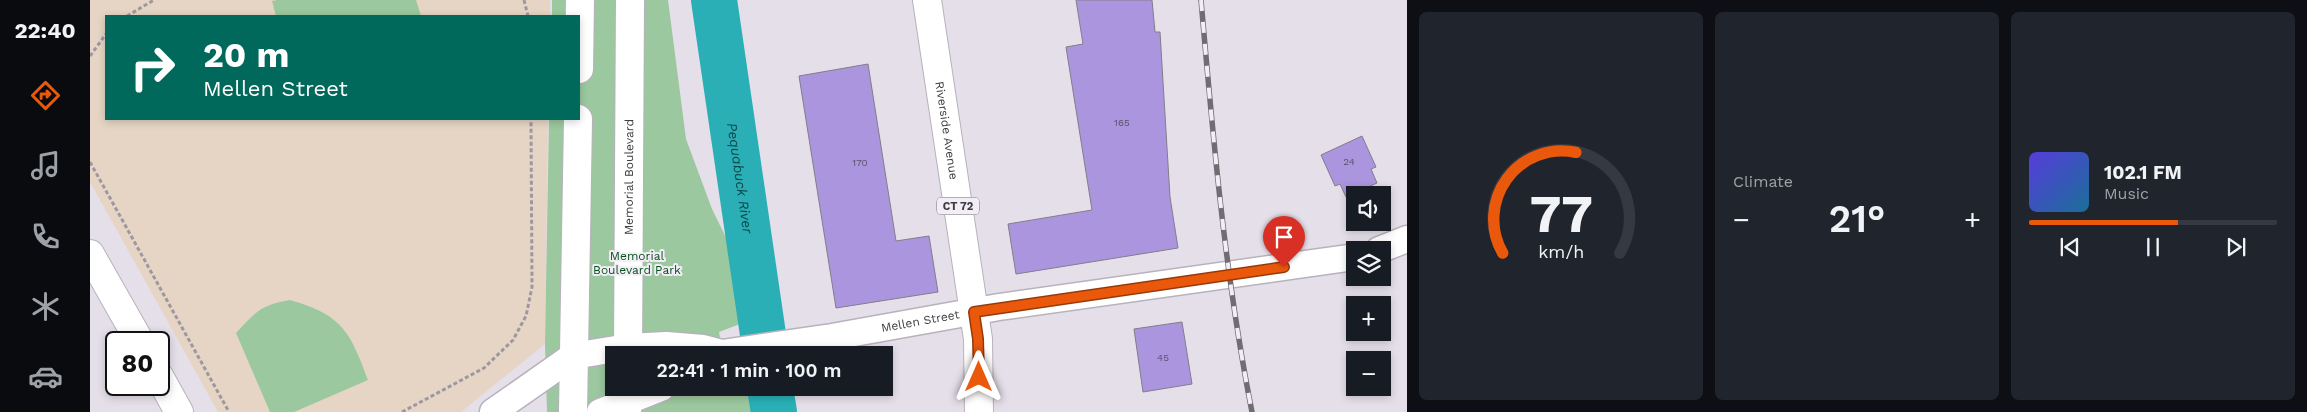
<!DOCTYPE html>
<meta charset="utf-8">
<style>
:root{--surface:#171b24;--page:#20242c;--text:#f1f3f6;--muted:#9ea1a6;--line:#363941;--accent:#ea580c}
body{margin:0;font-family:"Work Sans",sans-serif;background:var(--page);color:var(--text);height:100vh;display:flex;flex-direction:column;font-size:19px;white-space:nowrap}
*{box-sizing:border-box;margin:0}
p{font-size:16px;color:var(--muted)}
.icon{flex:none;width:28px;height:28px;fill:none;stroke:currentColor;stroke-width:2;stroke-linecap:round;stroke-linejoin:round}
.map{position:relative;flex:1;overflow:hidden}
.sheet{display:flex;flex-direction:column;gap:12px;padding:12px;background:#0d0f14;width:900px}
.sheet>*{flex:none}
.guide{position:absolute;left:15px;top:15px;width:475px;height:105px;border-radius:0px;box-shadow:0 2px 8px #0003;background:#00695c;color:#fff;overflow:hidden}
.controls{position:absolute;left:1256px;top:186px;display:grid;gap:10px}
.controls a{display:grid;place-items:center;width:45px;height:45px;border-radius:0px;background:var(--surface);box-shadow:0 2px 8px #0003;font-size:25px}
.speed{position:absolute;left:15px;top:331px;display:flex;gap:10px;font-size:25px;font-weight:700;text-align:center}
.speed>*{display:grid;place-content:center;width:65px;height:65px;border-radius:50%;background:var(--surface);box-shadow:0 2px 8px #0003;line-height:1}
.speed .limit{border:2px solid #111;border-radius:8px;background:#fff;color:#111}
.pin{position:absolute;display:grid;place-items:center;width:42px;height:42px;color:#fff;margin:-51px -21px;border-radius:50% 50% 50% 0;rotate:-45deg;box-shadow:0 0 5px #0007}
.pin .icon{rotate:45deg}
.me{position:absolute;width:55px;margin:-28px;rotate:0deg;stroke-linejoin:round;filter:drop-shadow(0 0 4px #0008)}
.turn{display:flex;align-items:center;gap:18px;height:105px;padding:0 15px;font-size:22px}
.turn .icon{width:65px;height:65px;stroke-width:2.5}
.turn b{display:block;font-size:35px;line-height:42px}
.big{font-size:38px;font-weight:600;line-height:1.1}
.sheet .widget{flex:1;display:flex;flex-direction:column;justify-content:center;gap:8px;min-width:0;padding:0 18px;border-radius:8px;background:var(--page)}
.sheet .dial{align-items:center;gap:0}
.dial svg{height:130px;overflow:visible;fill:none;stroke:var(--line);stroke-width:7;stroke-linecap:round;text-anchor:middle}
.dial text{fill:var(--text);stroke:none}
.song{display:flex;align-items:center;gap:15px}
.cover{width:60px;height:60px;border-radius:8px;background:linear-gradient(135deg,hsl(250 70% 55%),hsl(200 70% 35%))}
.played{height:5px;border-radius:2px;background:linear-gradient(90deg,var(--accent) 60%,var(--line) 60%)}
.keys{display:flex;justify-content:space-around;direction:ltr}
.heat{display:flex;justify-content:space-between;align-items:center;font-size:28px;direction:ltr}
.sheet .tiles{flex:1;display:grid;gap:12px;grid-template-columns:repeat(3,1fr)}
.trip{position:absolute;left:515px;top:346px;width:288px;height:50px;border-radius:0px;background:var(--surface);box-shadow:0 2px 8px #0003;font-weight:600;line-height:50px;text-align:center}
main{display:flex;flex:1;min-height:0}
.dock{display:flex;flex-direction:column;width:90px;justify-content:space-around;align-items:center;background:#090b0e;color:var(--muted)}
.dock .icon{width:35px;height:35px}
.dock .selected{color:var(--accent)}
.dock b{font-size:22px;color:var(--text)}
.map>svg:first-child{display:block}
.education{fill:#e6d5c4}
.green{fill:#9bc89e}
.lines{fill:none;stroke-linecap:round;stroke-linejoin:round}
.river{stroke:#2aafb6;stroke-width:46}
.building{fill:#ac95df;stroke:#817e88}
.street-casing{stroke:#b7b2bc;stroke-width:29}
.secondary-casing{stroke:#b7b2bc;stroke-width:30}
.highway-casing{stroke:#b7b2bc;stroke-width:30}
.path{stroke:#9d98a0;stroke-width:3;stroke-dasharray:4 2.5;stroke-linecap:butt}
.street{stroke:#fff;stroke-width:26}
.secondary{stroke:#fff;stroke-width:28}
.highway{stroke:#fff;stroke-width:28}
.rail-casing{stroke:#6f6c72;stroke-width:5.5}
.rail{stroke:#f2edf7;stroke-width:4;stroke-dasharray:11;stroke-linecap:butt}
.route-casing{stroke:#983908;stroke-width:12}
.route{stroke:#ea580c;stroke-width:9}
.labels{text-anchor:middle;stroke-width:4;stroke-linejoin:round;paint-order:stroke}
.number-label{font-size:10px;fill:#5a5268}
.shield{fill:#f2edf7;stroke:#747177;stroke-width:1}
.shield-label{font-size:11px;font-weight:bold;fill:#3e3c40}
.street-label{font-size:12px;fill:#3e3c40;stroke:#f2edf7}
.park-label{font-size:12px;fill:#07521b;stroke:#f2edf7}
.water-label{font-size:14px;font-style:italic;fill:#0f474a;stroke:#f2edf7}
</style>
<main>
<nav class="dock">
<b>22:40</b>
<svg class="icon selected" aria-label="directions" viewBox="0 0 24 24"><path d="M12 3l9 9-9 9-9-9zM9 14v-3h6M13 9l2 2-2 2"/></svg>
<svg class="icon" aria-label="music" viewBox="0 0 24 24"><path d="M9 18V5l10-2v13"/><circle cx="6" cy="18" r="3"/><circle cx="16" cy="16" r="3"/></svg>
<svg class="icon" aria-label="phone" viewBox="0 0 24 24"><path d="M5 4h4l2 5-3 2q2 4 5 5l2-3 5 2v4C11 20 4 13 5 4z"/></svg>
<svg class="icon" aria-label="climate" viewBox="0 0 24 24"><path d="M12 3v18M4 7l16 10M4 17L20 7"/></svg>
<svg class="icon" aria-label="car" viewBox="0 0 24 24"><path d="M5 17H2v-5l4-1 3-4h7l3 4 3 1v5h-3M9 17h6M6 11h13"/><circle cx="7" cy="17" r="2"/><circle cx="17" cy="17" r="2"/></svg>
</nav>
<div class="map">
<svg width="1317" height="412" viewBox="0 0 1317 412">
<rect width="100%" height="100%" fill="#e5dfea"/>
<path class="education" d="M 0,0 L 460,0 L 460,16 L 16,16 L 16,119 L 458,119 L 455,344 L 371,412 L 128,412 L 0,182 Z"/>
<g class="green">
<path d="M 187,0 L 326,0 L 331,16 L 186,16 L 182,1 Z"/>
<path d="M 462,0 L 578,0 L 596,139 L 622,209 L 647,260 L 655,322 L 629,332 L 633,355 L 524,355 L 524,388 L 661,388 L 664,412 L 457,412 L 455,344 L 459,119 L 489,119 L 489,16 L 462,16 Z"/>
<path d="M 200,300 C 252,315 260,331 278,380 L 204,412 L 180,412 L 146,333 C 166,312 170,305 200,300 Z"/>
</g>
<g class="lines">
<g class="river">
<path id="s1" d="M 624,0 L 676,355"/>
<path d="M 680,388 L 684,412"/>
</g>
</g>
<g class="building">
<path d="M 986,0 L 1062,0 L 1065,32 L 1070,32 L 1080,197 L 1088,248 L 926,274 L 918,224 L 1002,210 L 976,47 L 993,44 Z"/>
<path d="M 778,64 L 806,241 L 839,236 L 848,292 L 746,308 L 709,76 Z"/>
<path d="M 1272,136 L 1286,167 L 1281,169 L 1287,183 L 1256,197 L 1250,184 L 1245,186 L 1231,155 Z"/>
<path d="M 1092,322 L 1102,384 L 1053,392 L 1044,329 Z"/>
</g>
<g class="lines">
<defs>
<g id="street">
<path d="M 1289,250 L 1317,239"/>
<path id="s2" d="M 403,412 L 483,356 L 538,347 L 576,345 L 613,348 L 632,353 L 742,337 L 909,307 L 1265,257"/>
<path d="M 510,412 L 571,388"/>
</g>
<g id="secondary">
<path d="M 489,69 L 490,0"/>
<path d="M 0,254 L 50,342"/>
<path id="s3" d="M 538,355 L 540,0"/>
<path d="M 69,376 L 89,412"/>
<path d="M 483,412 L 488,119"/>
<path d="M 537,412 L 538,388"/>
</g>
<g id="highway">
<path id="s4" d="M 837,0 L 888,339 L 889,412"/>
</g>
</defs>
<use href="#street" class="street-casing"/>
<use href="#secondary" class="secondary-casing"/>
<use href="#highway" class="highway-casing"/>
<g class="path">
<path d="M 434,0 L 438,16"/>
<path d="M 37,16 L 64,0"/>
<path d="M 0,56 L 16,34"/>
<path d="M 0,162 L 139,412"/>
<path d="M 312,412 L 394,368 L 423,340 L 436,316 L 442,287 L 441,119"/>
</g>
<use href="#street" class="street"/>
<use href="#secondary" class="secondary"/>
<use href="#highway" class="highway"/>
<defs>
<path id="rail" d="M 1111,0 C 1123,138 1135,276 1162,412"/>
</defs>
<use href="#rail" class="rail-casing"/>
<use href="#rail" class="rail"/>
</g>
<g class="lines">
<defs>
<path id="route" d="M 889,377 L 888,339 L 884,312 L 1194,267"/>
</defs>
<use href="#route" class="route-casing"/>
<use href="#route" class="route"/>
</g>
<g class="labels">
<g class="number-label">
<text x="1032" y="126">165</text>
<text x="1259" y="165">24</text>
<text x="770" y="166">170</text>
<text x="1073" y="361">45</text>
</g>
<rect class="shield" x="847" y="197.5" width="42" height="17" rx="4"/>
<g class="shield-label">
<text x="868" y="210">CT 72</text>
</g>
<g class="street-label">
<text dy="4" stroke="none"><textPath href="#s4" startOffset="132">Riverside Avenue</textPath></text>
<text dy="4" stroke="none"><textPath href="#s3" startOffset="178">Memorial Boulevard</textPath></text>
<text dy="4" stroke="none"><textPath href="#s2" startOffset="449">Mellen Street</textPath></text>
</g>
<g class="park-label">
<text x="547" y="260">Memorial<tspan x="547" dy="14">Boulevard Park</tspan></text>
</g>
<g class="water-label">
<text dy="5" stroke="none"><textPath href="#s1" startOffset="180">Pequabuck River</textPath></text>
</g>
</g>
</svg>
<div class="controls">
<a><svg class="icon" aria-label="sound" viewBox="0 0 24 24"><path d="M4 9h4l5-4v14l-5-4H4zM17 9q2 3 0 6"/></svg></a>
<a><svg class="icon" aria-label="layers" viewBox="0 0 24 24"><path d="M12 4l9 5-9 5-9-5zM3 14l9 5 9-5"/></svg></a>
<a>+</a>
<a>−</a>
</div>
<div class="speed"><div class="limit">80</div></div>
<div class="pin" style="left:1194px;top:267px;background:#d93025"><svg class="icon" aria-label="arrive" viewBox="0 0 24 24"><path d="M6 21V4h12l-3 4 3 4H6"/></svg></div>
<svg class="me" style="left:889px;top:377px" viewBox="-20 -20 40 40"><path d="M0-17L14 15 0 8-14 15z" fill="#ea580c" stroke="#fff" stroke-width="4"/></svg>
<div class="trip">22:41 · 1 min · 100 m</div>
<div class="guide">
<div class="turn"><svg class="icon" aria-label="right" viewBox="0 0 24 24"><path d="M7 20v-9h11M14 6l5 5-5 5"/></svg><div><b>20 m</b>Mellen Street</div></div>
</div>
</div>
<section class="sheet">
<div class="tiles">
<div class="widget dial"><svg viewBox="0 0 100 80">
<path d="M14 69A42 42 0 1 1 86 69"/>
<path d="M14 69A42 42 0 0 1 59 7" stroke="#ea580c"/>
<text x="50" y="56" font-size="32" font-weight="700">77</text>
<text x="50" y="72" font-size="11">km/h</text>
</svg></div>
<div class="widget"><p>Climate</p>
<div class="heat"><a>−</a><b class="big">21°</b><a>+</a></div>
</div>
<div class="widget">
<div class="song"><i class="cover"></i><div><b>102.1 FM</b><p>Music</p></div></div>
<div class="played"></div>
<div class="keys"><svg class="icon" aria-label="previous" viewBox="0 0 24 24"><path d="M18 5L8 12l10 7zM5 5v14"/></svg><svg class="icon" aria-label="pause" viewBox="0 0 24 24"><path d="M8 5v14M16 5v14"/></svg><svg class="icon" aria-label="next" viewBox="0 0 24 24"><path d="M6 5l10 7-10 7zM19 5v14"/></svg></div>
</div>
</div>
</section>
</main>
